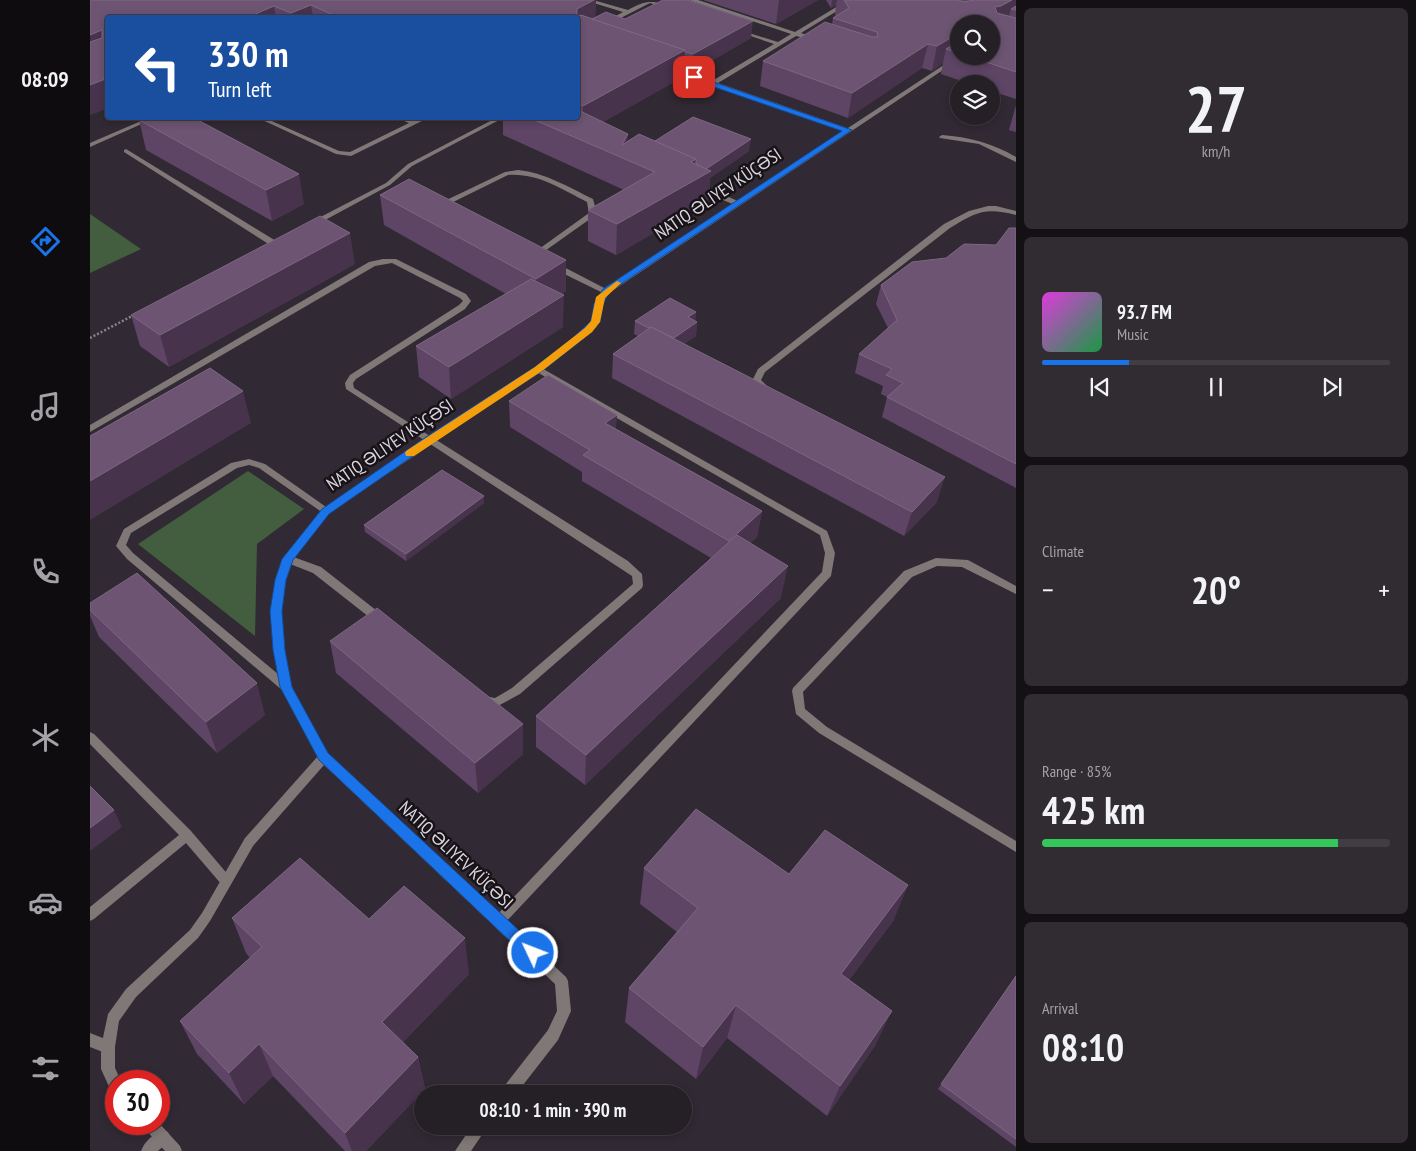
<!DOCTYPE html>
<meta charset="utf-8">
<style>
:root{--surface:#251f26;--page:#312c32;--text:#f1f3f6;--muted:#a3a2a7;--line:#423d43;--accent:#1a73e8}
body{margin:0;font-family:"PT Sans Narrow",sans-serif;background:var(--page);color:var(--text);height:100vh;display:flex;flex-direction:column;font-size:19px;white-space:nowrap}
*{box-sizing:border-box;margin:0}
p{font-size:16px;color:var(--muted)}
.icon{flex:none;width:28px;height:28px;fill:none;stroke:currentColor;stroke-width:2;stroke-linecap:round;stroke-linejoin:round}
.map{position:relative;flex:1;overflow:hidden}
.drawer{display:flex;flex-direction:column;gap:8px;padding:8px;background:#141115;width:400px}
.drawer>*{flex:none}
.hud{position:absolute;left:15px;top:15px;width:475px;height:105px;border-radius:5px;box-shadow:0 2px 8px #0003,0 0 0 1px var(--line);background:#1a4fa0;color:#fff;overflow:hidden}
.fabs{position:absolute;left:860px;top:15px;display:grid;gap:10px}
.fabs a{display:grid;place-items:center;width:50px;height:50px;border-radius:50%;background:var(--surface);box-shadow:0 2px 8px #0003,0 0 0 1px var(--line);font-size:25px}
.speed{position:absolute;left:15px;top:1070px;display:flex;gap:10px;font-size:25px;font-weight:700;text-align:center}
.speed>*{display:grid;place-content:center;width:65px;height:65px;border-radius:50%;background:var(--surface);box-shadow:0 2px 8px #0003,0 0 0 1px var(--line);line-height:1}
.speed .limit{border:8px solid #d22;background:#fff;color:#111}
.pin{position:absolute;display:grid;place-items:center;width:42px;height:42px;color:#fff;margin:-21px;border-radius:10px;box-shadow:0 2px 8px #0006}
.me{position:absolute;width:55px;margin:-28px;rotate:313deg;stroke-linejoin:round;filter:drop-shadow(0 0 4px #0008)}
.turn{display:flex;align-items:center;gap:18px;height:105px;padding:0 20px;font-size:22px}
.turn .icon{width:65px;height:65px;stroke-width:2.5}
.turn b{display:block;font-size:35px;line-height:42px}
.big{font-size:38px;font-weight:800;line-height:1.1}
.drawer .tile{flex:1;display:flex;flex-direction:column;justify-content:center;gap:8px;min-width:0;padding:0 18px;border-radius:8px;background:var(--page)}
.drawer .dial{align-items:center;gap:0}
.dial b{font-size:65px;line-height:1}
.song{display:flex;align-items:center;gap:15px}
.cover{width:60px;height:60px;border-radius:8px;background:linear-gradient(135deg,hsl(300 70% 55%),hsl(140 70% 35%))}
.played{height:5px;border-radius:2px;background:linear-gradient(90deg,var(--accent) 25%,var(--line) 25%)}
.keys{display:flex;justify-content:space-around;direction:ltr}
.heat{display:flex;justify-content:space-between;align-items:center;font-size:28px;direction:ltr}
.charge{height:8px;border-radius:4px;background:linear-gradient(90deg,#34c759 85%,var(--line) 0)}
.trip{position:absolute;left:324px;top:1085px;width:278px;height:50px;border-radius:25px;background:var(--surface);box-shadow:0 2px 8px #0003,0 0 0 1px var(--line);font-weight:800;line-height:50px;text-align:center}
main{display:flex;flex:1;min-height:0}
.tabs{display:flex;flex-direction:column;width:90px;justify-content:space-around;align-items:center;background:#0f0c0f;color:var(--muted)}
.tabs .icon{width:35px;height:35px}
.tabs .on{color:var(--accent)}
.tabs b{font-size:22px;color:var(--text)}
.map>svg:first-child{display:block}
.green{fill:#425e3f}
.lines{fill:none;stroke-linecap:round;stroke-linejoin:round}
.path{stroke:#8a838b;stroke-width:2.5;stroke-dasharray:2 2;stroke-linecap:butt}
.lane{fill:#7f7876;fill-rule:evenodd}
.street{fill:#7f7876;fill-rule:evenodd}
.wall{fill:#5e4465;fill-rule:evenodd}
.shaded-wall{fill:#47334c}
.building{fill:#6c5472;stroke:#7d6882}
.route{fill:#1a73e8;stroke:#114b97}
.slow{fill:#f59e0b}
.labels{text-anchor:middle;stroke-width:5;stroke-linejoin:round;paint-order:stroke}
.street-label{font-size:18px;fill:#dbd6dc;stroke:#171318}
</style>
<main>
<nav class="tabs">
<b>08:09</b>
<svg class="icon on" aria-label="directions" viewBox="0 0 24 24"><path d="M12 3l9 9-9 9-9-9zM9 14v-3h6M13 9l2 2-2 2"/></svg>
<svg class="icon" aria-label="music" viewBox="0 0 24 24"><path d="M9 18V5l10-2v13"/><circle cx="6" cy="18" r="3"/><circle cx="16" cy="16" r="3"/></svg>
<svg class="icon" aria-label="phone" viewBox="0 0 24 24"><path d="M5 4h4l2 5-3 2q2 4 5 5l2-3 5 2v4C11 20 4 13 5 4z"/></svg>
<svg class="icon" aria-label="climate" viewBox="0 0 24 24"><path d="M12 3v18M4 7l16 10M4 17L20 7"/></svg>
<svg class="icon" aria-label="car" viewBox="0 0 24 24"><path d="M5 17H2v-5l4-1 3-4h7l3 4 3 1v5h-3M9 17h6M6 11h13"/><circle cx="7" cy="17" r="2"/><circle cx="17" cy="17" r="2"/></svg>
<svg class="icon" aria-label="filters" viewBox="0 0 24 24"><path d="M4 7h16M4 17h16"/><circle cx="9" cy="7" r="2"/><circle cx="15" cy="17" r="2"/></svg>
</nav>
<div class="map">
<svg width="926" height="1151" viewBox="0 0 926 1151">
<rect width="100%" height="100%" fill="#312933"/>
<g class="green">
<path d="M 0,214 L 51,249 L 0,273 Z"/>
<path d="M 158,471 L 214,509 L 167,544 L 165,636 L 48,544 Z"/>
</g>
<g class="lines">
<path class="path" d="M 0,338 L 44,315"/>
<g class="lane">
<path d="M 494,0 L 503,0 L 538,10 C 556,0 562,0 581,7 L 578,9 L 560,3 L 519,24 L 517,23 L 517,21 L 533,12 Z"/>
<path d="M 599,0 L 608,0 L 705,32 L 758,0 L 765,0 L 711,33 L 727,39 L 727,41 L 706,36 L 628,83 L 760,129 L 760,131 L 756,131 L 579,70 L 579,68 L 583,68 L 622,81 L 684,44 L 646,31 L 646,29 L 688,42 L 701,34 Z"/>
<path d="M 168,118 L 175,118 L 249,151 L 260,152 L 319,123 L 309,119 L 308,118 L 316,118 L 324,121 L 331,118 L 338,118 L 261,156 L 246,154 Z"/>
<path d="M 406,118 L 413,118 L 322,166 L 300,185 L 224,226 L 218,226 L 217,224 L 296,183 L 318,164 Z"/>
<path d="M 852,135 C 879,137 902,143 926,157 L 926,162 L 889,144 L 850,138 L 849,137 Z"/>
<path d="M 36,149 L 186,241 L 187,243 L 186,245 L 180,245 L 34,152 L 34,150 Z"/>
<path d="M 428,170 C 456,173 478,187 503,199 L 507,214 L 445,258 L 442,258 L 442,254 L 499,213 L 497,202 C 471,189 448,173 418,175 L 351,208 L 344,206 L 415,172 Z"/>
<path d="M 604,184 L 610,184 L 652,203 L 645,205 L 604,188 Z"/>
<path d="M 898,206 L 906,206 L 926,211 L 926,215 C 895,207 886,212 860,228 L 675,372 L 671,380 L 680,389 L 679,391 C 672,393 666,386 662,381 L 668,369 L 854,224 L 879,211 Z"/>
<path d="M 293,259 L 306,259 L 376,294 L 381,301 L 375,309 L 266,379 L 263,383 L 264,388 L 538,561 L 552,574 L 553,585 L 552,588 L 430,694 L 406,707 L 390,703 L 389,700 L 390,697 L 394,696 L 405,698 L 422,688 L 543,584 L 542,576 L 256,389 L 255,383 L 260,375 L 369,305 L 373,301 L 370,298 L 302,263 L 285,266 L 0,432 L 0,425 L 279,262 Z"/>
<path d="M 462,264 L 468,264 L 520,291 L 516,293 L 513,293 L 462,268 Z"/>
<path d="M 448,366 L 737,531 L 745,553 L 741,576 L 413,925 L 409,927 L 405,925 L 403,921 L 405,917 L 732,572 L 735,553 L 730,535 L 445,371 L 445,367 Z"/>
<path d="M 159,459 L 175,464 L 239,509 L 241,511 L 239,513 L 233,513 L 169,468 L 159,465 L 147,468 L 41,533 L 36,545 L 43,553 L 200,684 L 201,687 L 200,690 L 196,691 L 192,690 L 37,559 L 26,546 L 34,529 L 141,463 Z"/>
<path d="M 198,555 L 231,567 L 296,618 L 297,621 L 296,624 L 288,624 L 223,573 L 195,562 L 193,559 Z"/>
<path d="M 846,558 L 878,560 L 926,586 L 926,594 L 872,567 L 847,566 L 822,577 L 713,692 L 715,709 L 737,727 L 926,841 L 926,852 L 729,733 L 706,714 L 702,691 L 703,688 L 814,571 Z"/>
<path d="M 0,732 L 4,734 L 101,831 L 140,877 L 142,881 L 140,885 L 136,887 L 132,885 L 96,843 L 4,919 L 0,921 L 0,907 L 89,835 L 0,744 Z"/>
<path d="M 0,1033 L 23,1042 L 25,1047 L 23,1052 L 18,1054 L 0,1047 Z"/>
<path d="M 73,1130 L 78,1132 L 80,1137 L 78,1142 L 68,1151 L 51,1151 C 54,1142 64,1133 73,1130 Z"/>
</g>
<g class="street">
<path d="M 869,55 L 869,56 L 874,56 L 519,293 L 512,304 L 510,322 L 502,332 L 451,371 L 239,513 L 203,560 L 196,580 L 191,611 L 194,650 L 201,687 L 238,754 L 476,977 L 478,981 L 481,1011 L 468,1040 L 426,1094 L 410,1094 L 412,1089 L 458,1030 L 467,1011 L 465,984 L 234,765 L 163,846 L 120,921 L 108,938 L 46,997 L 29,1021 L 25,1047 L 25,1068 L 31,1081 L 26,1081 L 26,1093 L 21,1091 L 11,1069 L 11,1047 L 18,1014 L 36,989 L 100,930 L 112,913 L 155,838 L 228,756 L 191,687 L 184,650 L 181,611 L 186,580 L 195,556 L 233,509 L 445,367 L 496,328 L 502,322 L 504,304 L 513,289 Z"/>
<path d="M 58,118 L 65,118 L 0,147 L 0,143 Z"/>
<path d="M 69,1123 L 90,1146 L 92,1151 L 75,1151 L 55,1129 L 53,1124 Z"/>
<path d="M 382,1126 L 398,1126 L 381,1151 L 365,1151 Z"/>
</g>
</g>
<g class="wall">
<path d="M 0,0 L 506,0 L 505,17 L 535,19 L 661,38 L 602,72 L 593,69 L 593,77 L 513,122 L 537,142 L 565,141 L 659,151 L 620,178 L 618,201 L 526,255 L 498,241 L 498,210 L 534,190 L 413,135 L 413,118 L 488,118 L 488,18 L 18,18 L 18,108 L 0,115 Z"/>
<path d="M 613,0 L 728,0 L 686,24 Z"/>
<path d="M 736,0 L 926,0 L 926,99 L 901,91 L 901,84 L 880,84 L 851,74 L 853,63 L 842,71 L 832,68 L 758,118 L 670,86 L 673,61 L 742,24 L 743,18 L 746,16 L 745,15 L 746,5 L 741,8 ZM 869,24 L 901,24 L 901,56 L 869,56 Z"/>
<path d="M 926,105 L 926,132 L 919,130 Z"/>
<path d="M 49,120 L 214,204 L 182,221 L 56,150 Z"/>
<path d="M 290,195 L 476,260 L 476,291 L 471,294 L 473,327 L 361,399 L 329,377 L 326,346 L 416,294 L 294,225 Z"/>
<path d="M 926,228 L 926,488 L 792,417 L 797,397 L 791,394 L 793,386 L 765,373 L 769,354 L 798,328 L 786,304 L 791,285 L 856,258 L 906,245 Z"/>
<path d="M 265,264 L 79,367 L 50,346 L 41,315 Z"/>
<path d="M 606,312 L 605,321 L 607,322 L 606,336 L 594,344 L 847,502 L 814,536 L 522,378 L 523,354 L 548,336 L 544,334 L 545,321 Z"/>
<path d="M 419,401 L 526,429 L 672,511 L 667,537 L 660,543 L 691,598 L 495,785 L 446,747 L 446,716 L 621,558 L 492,481 L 492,472 L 420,427 Z"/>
<path d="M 394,503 L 316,561 L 275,532 L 274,525 Z"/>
<path d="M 0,603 L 175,715 L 127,753 L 9,637 L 0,616 Z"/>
<path d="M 240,641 L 433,754 L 388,793 L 246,673 Z"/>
<path d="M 554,868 L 699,874 L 818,885 L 803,921 L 759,980 L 786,1044 L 737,1116 L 637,1038 L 606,1079 L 535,1022 L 539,988 L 587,932 L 550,904 Z"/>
<path d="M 142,918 L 279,919 L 379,974 L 313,1042 L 328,1057 L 335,1089 L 276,1151 L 255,1151 L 183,1076 L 154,1104 L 107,1054 L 90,1021 L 160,958 L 156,953 Z"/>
<path d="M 926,976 L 926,1147 L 848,1089 Z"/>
</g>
<g class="shaded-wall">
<path d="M 504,0 L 506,0 L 505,21 L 488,34 L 487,9 Z"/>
<path d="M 689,0 L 728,0 L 686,24 Z"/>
<path d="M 742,0 L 747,0 L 746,5 L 741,8 Z"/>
<path d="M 922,0 L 926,0 L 926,10 L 921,9 L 917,23 L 905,30 L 905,7 Z"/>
<path d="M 221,5 L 223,18 L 202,18 L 201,13 Z"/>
<path d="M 184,6 L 186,18 L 156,18 Z"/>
<path d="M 663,21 L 661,38 L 602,72 L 603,54 Z"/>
<path d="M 12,30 L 18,53 L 0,64 L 0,35 Z"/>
<path d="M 869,33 L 869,53 L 856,49 L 853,63 L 842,71 L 847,46 Z"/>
<path d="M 838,44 L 832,68 L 758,118 L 762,93 Z"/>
<path d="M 595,50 L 593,77 L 493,133 L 493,106 Z"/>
<path d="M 18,78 L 18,108 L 0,115 L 0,85 Z"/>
<path d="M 538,134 L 536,160 L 532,145 Z"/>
<path d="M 661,139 L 659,151 L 620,178 L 618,201 L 526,255 L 527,224 L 601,162 L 606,159 L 613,171 Z"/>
<path d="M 209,174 L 214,204 L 182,221 L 176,190 Z"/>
<path d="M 260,233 L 265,264 L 79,367 L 70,335 Z"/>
<path d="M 476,260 L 476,291 L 446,311 L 446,279 Z"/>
<path d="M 474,295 L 473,327 L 361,399 L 359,367 Z"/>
<path d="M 606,312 L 605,324 L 607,322 L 606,336 L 580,353 L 581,340 L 598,317 Z"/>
<path d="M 153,391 L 161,423 L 0,520 L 0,481 Z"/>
<path d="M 527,415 L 525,441 L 515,423 Z"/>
<path d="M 855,477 L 847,502 L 814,536 L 822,512 Z"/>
<path d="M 394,496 L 394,503 L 316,561 L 316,554 Z"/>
<path d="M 672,511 L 667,537 L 635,566 L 639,541 Z"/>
<path d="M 698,566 L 691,598 L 495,785 L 496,755 Z"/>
<path d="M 167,683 L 175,715 L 127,753 L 116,722 Z"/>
<path d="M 433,724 L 433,754 L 388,793 L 385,763 Z"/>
<path d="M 24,810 L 32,827 L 0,851 L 0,828 Z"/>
<path d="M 818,885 L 803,921 L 738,1009 L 751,974 Z"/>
<path d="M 375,938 L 379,974 L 300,1055 L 292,1022 Z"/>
<path d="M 646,1005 L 637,1038 L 606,1079 L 613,1047 Z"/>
<path d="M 802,1011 L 786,1044 L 737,1116 L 750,1086 Z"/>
<path d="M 169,1044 L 183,1076 L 154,1104 L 139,1073 Z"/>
<path d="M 328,1057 L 335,1089 L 276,1151 L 262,1151 L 255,1133 Z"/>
</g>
<g class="building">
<path d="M 0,0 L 504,0 L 487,9 L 487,16 L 491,15 L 595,50 L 493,106 L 488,104 L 488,18 L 250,18 L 221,5 L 201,13 L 184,6 L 156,18 L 18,18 L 18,78 L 0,85 L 0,42 L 12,38 L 12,30 L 0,35 Z"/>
<path d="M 573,0 L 597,0 L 663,21 L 603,54 L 595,52 L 595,50 L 502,19 L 516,12 L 535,19 Z"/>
<path d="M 754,0 L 868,0 L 874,2 L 884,0 L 922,0 L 911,6 L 905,7 L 907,13 L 926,18 L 926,72 L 878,56 L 901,56 L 901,24 L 869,24 L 869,33 L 847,46 L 838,44 L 762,93 L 673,61 L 735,22 L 782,37 L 788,37 L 787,32 L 743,18 L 759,8 Z"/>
<path d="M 926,6 L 926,10 L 921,9 Z"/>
<path d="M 869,41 L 869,53 L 856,49 Z"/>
<path d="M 488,110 L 538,134 L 532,145 L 549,134 L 606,159 L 601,162 L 621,171 L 527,224 L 498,210 L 565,172 L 440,118 L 488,118 Z"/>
<path d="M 603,117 L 661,139 L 616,169 L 606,164 L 606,159 L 565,141 Z"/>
<path d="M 54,118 L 104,118 L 209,174 L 176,190 L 49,120 Z"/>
<path d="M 319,179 L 476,260 L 446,279 L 290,195 Z"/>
<path d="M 230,216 L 260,233 L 70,335 L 41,315 Z"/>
<path d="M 919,228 L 926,228 L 926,464 L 797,397 L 813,383 L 796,375 L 802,369 L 769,354 L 807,320 L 791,285 L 822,262 L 856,258 L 874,244 L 906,245 Z"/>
<path d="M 441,279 L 474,295 L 359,367 L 326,346 Z"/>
<path d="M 580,298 L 606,312 L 598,317 L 607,322 L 584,338 L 561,327 L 559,328 L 545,321 Z"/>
<path d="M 561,327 L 855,477 L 822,512 L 523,354 Z"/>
<path d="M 120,368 L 153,391 L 0,481 L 0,436 Z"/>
<path d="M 458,375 L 527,415 L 515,423 L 672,511 L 639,541 L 493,455 L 500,450 L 419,401 Z"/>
<path d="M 352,470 L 394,496 L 316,554 L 274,525 Z"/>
<path d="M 647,535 L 698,566 L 496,755 L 446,716 Z"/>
<path d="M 47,573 L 167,683 L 116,722 L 0,610 L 0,603 Z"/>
<path d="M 287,608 L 433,724 L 385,763 L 240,641 Z"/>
<path d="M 0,786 L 24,810 L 0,828 Z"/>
<path d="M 606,809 L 699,874 L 735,830 L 818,885 L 751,974 L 802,1011 L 750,1086 L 646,1005 L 613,1047 L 539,988 L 608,908 L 554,868 Z"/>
<path d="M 210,858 L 279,919 L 314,886 L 375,938 L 292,1022 L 328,1057 L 255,1133 L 169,1044 L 139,1073 L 90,1021 L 172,947 L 142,918 Z"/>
<path d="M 926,976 L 926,1139 L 851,1084 Z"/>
</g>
<path class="route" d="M 601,76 L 606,76 L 762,130 L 519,292 L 513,304 L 510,322 L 489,342 L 452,371 L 343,442 L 239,514 L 203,560 L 196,580 L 192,611 L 195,650 L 202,687 L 238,753 L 448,948 L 450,953 L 448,958 L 443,960 L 438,958 L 229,760 L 190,687 L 183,650 L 180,611 L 185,580 L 192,559 L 232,509 L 336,437 L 445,367 L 483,338 L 501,321 L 504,304 L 513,289 L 752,131 L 601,79 Z"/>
<path class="slow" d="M 527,281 L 531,283 L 515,298 L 510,322 L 502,332 L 452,371 L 324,456 L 316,456 L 315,453 L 316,451 L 445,367 L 495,328 L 501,321 L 506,297 Z"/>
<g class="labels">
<g class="street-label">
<text transform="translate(628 194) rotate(-34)" y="6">NATIQ ƏLIYEV KÜÇƏSI</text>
<text transform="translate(300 445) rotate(-34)" y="6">NATIQ ƏLIYEV KÜÇƏSI</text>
<text transform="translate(366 855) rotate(43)" y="6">NATIQ ƏLIYEV KÜÇƏSI</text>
</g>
</g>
</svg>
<div class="fabs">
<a><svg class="icon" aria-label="search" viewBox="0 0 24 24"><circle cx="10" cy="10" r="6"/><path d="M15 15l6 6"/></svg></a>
<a><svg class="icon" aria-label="layers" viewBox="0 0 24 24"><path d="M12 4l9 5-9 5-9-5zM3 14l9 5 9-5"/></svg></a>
</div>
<div class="speed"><div class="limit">30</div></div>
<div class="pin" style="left:604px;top:77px;background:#d93025"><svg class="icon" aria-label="arrive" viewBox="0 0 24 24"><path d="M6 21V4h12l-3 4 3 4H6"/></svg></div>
<svg class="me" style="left:443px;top:953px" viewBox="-20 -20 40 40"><circle r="17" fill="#1a73e8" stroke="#fff" stroke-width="3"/><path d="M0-11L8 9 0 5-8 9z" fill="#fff"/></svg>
<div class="trip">08:10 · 1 min · 390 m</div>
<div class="hud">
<div class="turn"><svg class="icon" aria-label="left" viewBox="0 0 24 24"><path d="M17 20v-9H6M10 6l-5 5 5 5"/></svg><div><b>330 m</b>Turn left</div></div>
</div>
</div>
<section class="drawer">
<div class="tile dial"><b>27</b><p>km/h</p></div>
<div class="tile">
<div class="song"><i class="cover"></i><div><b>93.7 FM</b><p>Music</p></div></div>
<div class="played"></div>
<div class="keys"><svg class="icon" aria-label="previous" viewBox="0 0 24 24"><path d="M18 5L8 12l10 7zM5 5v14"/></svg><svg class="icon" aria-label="pause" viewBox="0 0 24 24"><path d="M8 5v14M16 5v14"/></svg><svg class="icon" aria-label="next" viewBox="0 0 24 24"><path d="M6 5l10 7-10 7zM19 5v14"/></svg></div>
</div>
<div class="tile"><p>Climate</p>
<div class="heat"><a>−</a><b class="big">20°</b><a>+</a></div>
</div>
<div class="tile"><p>Range · 85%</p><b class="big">425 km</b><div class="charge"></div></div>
<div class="tile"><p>Arrival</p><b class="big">08:10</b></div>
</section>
</main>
